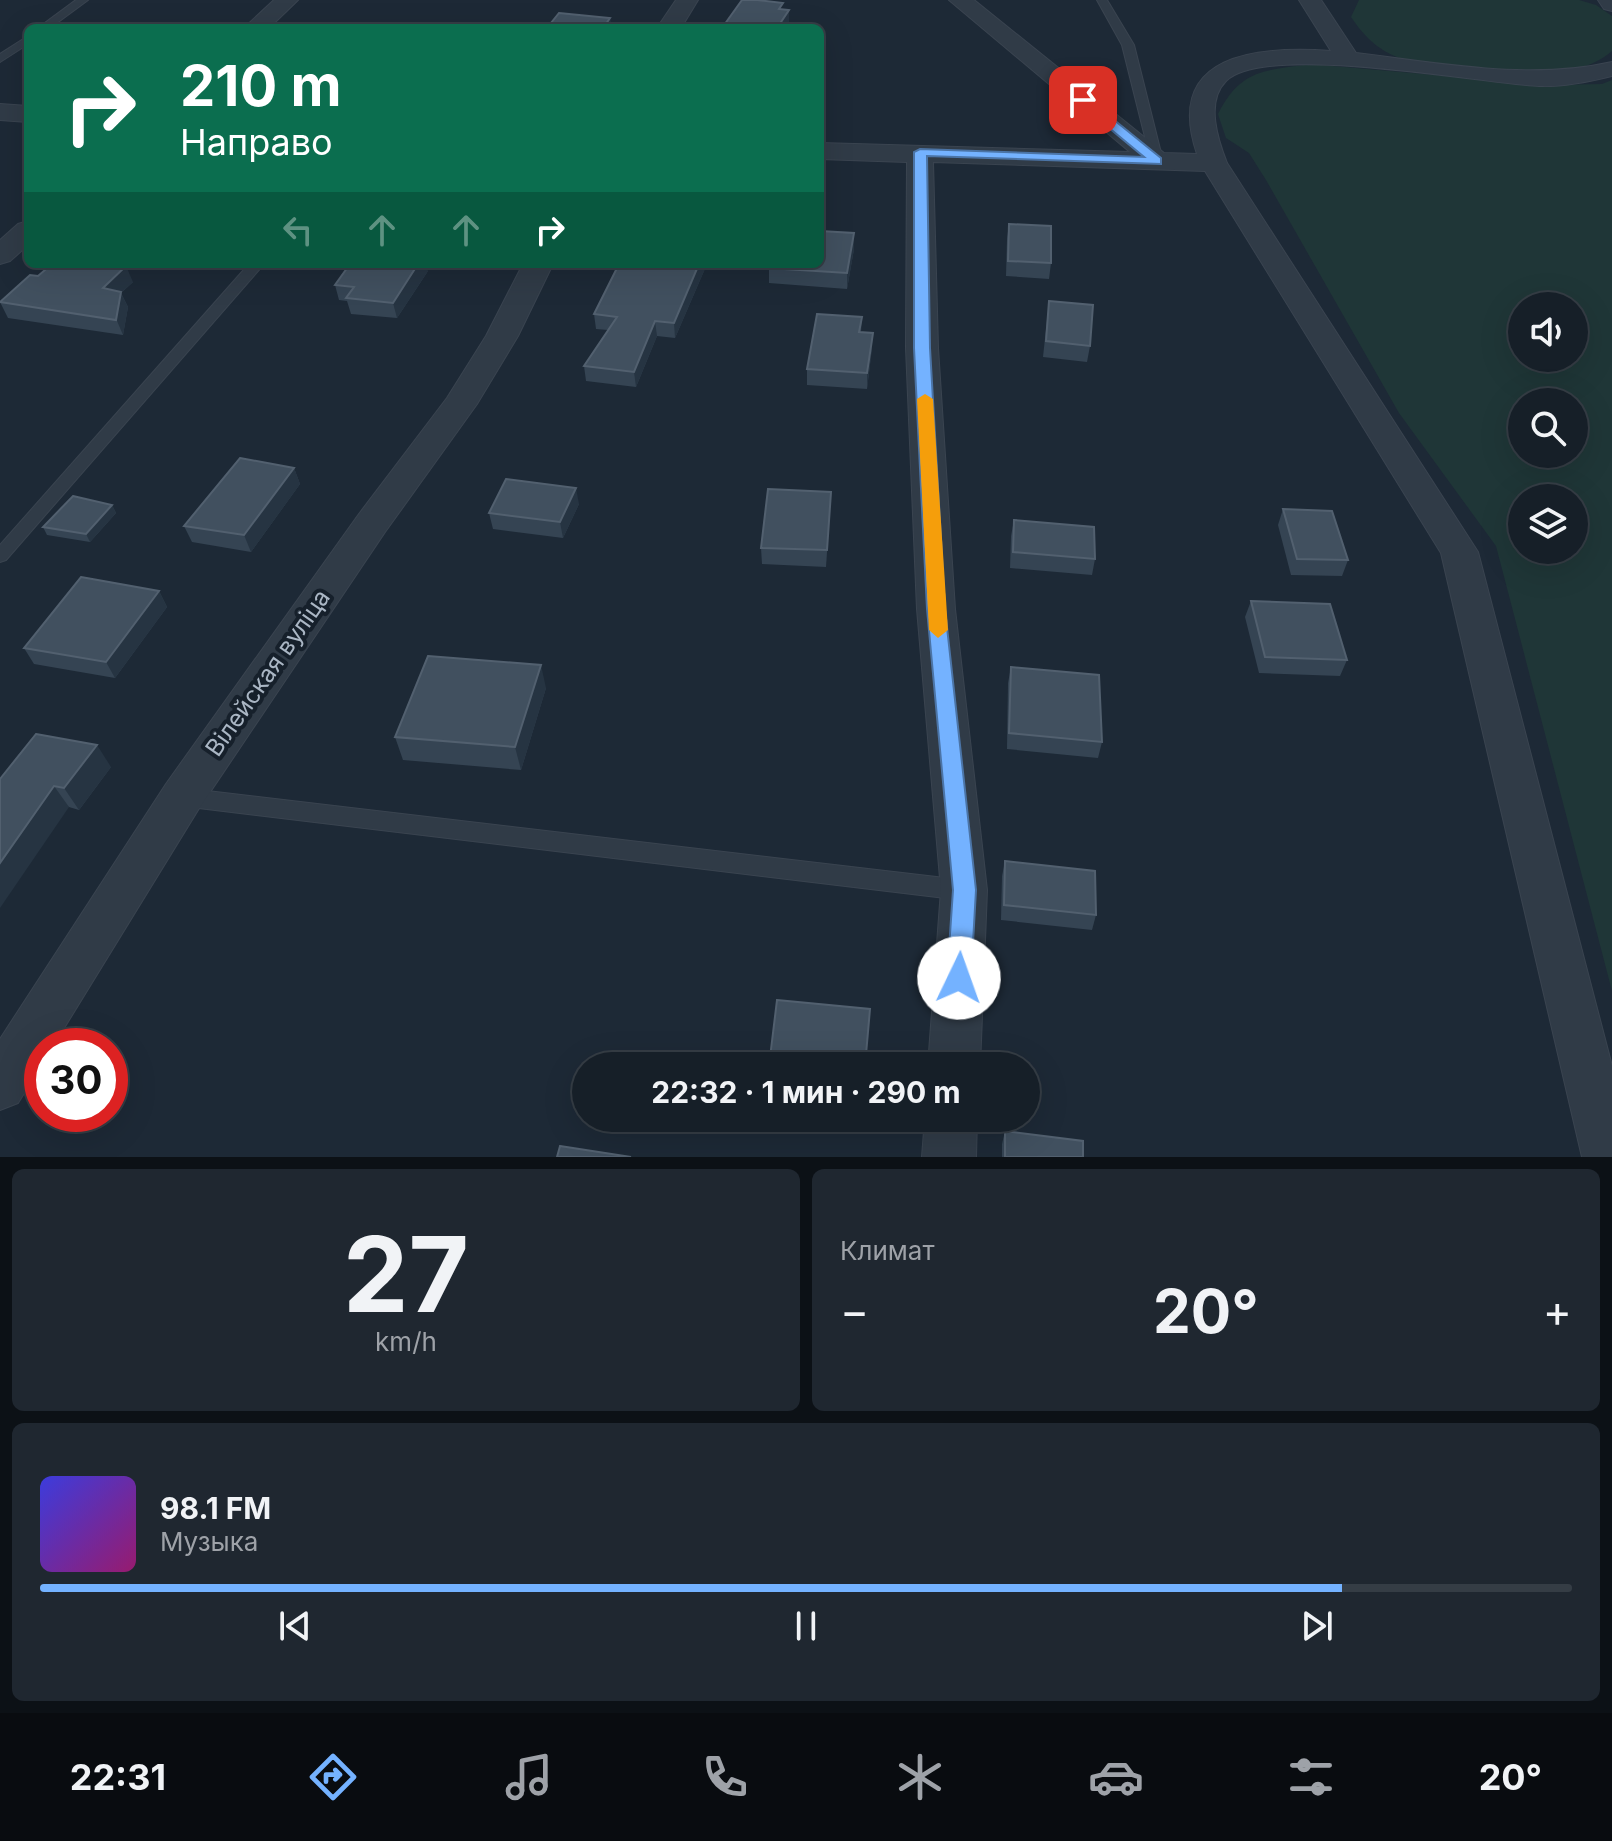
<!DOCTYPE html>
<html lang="ru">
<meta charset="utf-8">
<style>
:root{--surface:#161f28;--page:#1f2730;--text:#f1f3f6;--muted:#9ea2a8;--line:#353d45;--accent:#74b2ff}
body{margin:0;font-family:Inter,sans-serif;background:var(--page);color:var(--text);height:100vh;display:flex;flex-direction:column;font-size:30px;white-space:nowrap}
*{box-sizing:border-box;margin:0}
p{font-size:26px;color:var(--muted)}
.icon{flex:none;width:44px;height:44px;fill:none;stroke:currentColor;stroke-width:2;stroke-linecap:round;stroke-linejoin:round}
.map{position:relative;height:1157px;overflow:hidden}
.sheet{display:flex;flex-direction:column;gap:12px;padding:12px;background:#0c1116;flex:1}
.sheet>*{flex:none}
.banner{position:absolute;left:24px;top:24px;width:800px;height:244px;border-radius:12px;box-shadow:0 8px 32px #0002,0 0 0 2px var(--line);background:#0b6e4f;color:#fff;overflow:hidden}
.fabs{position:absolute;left:1508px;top:292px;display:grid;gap:16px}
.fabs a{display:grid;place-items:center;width:80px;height:80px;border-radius:50%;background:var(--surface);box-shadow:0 8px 32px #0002,0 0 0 2px var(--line);font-size:40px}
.speed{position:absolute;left:24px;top:1028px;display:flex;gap:16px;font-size:40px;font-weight:700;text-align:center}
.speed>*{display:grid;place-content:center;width:104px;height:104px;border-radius:50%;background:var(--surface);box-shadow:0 8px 32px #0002,0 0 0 2px var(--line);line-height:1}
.speed .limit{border:12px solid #d22;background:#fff;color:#111}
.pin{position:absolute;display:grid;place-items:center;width:68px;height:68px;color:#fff;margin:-34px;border-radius:16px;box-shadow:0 4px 12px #0006}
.me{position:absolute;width:88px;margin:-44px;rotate:3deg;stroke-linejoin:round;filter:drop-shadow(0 0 6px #0008)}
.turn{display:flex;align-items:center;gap:28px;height:168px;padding:0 24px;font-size:36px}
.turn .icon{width:104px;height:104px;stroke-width:2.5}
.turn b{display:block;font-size:56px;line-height:68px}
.lanes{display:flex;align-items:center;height:76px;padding:0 24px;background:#0003;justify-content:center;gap:40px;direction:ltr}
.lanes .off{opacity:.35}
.big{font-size:60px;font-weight:700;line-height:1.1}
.sheet .card{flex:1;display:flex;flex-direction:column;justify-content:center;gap:12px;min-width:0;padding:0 28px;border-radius:12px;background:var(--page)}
.sheet .dial{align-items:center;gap:0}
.dial b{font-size:104px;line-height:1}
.song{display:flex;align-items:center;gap:24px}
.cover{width:96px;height:96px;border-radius:12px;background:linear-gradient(135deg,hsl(240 70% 55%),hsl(320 70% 35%))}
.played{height:8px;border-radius:4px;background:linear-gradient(90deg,var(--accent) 85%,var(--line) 85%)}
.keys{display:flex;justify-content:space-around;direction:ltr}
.heat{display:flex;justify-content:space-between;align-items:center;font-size:44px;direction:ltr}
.sheet .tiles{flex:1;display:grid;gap:12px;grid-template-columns:1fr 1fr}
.card:last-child{grid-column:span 2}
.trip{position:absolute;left:572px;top:1052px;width:468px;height:80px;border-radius:40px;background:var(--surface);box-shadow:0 8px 32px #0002,0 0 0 2px var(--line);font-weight:700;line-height:80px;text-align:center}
.menu{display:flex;height:128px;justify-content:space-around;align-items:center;background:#090c10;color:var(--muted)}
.menu .icon{width:56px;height:56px}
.menu .selected{color:var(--accent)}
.menu b{font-size:36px;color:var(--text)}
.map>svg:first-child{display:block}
.green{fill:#1f3637;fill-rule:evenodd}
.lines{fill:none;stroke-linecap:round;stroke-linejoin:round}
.lane-casing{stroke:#3a4450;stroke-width:2}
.street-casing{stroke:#3a4450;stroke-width:2}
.lane{fill:#303b47;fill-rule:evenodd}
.street{fill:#303b47;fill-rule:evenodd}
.wall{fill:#354453}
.shaded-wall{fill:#263442}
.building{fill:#41505f;stroke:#52606f;stroke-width:2}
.route{fill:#74b2ff;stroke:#4b74a6;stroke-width:2}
.slow{fill:#f59e0b}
.labels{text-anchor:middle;stroke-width:8;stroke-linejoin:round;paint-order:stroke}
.street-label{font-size:24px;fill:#aab6c4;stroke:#16202b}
</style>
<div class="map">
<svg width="1612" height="1157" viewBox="0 0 1612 1157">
<rect width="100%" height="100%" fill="#1d2936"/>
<g class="green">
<path d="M 1359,0 L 1579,0 L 1596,5 L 1612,16 L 1612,51 C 1568,91 1462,66 1406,60 C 1381,53 1365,38 1351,17 Z"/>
<path d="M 1310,64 L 1548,85 L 1602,84 L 1612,80 L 1612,991 L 1496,546 L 1399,413 L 1266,180 L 1249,153 L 1226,138 L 1218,114 C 1241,69 1264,71 1310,64 ZM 1522,306 L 1574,306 L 1574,358 L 1522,358 ZM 1522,402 L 1574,402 L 1574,454 L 1522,454 ZM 1522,498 L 1574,498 L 1574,550 L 1522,550 Z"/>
</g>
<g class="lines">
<defs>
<g id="lane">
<path d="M 76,0 L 88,0 L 50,28 L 38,28 Z"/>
<path d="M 1097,0 L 1107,0 L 1134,45 L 1163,161 L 1161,164 L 1151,161 L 1122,45 Z"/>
<path d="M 28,36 L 28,44 L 0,62 L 0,54 Z"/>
<path d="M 249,264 L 264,264 L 6,560 L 0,562 L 0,545 Z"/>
<path d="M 182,788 L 962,880 L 970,883 L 973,890 L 970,897 L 962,900 L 182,806 L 175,803 L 172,797 L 175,791 Z"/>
</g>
<g id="street">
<path d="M 274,0 L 298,0 L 269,28 L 244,28 Z"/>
<path d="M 676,0 L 698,0 L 681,28 L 657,28 Z"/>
<path d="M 949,0 L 974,0 L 1164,153 L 1197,154 C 1163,53 1258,46 1331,51 L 1299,0 L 1321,0 L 1356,53 C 1440,63 1529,81 1612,62 L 1612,76 C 1588,82 1564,87 1539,86 C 1479,83 1265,42 1226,81 C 1205,102 1218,140 1227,163 L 1478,552 L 1612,1066 L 1612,1157 L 1582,1157 L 1441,553 L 1205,171 L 933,162 L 938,348 L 955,609 L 987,890 L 980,1066 L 928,1066 L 941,890 L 917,609 L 906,348 L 907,162 L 820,159 L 820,143 L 1130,152 Z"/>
<path d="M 1598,0 L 1612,0 L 1612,11 L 1604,9 Z"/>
<path d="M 0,104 L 28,106 L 28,122 L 0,120 Z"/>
<path d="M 28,221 L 28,245 L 10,261 L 0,264 L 0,240 L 18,224 Z"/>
<path d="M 523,264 L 553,264 L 518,336 L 477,404 L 385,532 L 198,810 L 53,1046 L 42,1046 L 42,1064 L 18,1103 L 0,1110 L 0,1039 L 166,784 L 359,514 L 447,398 L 486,336 Z"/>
<path d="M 925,1118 L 977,1118 L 976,1157 L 922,1157 Z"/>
</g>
</defs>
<use href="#lane" class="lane-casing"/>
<use href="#street" class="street-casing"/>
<use href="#lane" class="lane"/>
<use href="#street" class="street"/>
</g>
<g class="wall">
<path d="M 1009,224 L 1051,263 L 1049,279 L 1006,276 L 1007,239 Z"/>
<path d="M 854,233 L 854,249 L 847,289 L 769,283 L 769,268 Z"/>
<path d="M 619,264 L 707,264 L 675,338 L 657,336 L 636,387 L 586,381 L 584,366 L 608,330 L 596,329 L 594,314 Z"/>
<path d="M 428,271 L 397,318 L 351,314 L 347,301 L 339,300 L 335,285 Z"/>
<path d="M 38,276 L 133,282 L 121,293 L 128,307 L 123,335 L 8,318 L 0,302 Z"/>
<path d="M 1049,301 L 1090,346 L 1087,362 L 1043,357 Z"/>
<path d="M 862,317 L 861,332 L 872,348 L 867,389 L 807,385 L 807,369 Z"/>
<path d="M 294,468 L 300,484 L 251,552 L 192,542 L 184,526 Z"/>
<path d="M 579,504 L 563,538 L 493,529 L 489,513 Z"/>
<path d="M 112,505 L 116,513 L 90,542 L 47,535 L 43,527 Z"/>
<path d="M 830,508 L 826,567 L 762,564 L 761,548 Z"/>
<path d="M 1283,509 L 1348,560 L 1342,576 L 1291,575 L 1278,525 Z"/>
<path d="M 1014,520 L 1095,559 L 1092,575 L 1010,568 L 1011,536 Z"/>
<path d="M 159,591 L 167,607 L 115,678 L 34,664 L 24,648 Z"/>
<path d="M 1251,601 L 1347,660 L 1340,676 L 1259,673 L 1245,617 Z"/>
<path d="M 1011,667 L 1102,742 L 1098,758 L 1007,749 L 1008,683 Z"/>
<path d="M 546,688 L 521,770 L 403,760 L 395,737 Z"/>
<path d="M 111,767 L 79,810 L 69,807 L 0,779 Z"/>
<path d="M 1005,861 L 1096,915 L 1092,930 L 1001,920 L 1002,876 Z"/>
<path d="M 1005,1131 L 1083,1157 L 1002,1157 L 1002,1144 Z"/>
</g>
<g class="shaded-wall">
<path d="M 789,10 L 789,23 L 786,28 L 777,28 Z"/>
<path d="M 610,18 L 612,28 L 603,28 Z"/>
<path d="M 854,233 L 854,249 L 847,289 L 847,273 Z"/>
<path d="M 418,264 L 426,264 L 428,271 L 397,318 L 393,303 Z"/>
<path d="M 699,264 L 707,264 L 675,338 L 674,323 Z"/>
<path d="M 126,266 L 133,282 L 121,293 L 128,307 L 123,335 L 103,288 Z"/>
<path d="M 655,321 L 657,336 L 636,387 L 634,372 Z"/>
<path d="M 873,333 L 872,348 L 867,389 L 867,373 Z"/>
<path d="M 294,468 L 300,484 L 251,552 L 244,535 Z"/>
<path d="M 576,488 L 579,504 L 563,538 L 560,522 Z"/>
<path d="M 112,505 L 116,513 L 90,542 L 86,534 Z"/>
<path d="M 159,591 L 167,607 L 115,678 L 106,662 Z"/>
<path d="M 541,665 L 546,688 L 521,770 L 515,747 Z"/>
<path d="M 97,745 L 111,767 L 79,810 L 64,788 Z"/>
<path d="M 54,786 L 69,807 L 0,908 L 0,863 Z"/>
</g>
<g class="building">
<path d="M 742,0 L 757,0 L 783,3 L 779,9 L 789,10 L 777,28 L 722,28 Z"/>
<path d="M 559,13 L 610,18 L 603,28 L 547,28 Z"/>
<path d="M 1009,224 L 1051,226 L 1051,263 L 1008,261 Z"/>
<path d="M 820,231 L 854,233 L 847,273 L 769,268 L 770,264 L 820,264 Z"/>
<path d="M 52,264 L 111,264 L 126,266 L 103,288 L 121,292 L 116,320 L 0,302 L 30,275 L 38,276 Z"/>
<path d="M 350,264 L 418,264 L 393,303 L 346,298 L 354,287 L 335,285 Z"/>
<path d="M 619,264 L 699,264 L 674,323 L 655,321 L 634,372 L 584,366 L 617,317 L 594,314 Z"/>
<path d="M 1049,301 L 1093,305 L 1090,346 L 1046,341 Z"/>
<path d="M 817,314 L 862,317 L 859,332 L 873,333 L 867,373 L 807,369 Z"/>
<path d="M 240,458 L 294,468 L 244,535 L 184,526 Z"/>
<path d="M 506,479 L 576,488 L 560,522 L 489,513 Z"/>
<path d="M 768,489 L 831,492 L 827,550 L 761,548 Z"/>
<path d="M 73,496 L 112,505 L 86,534 L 43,527 Z"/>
<path d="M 1283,509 L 1332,511 L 1348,560 L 1297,559 Z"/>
<path d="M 1014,520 L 1094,527 L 1095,559 L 1013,552 Z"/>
<path d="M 81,577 L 159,591 L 106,662 L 24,648 Z"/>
<path d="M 1251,601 L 1330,604 L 1347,660 L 1265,657 Z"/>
<path d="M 428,656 L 541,665 L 515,747 L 395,737 Z"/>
<path d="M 1011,667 L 1099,675 L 1102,742 L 1009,733 Z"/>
<path d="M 36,734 L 97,745 L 64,788 L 54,786 L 0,863 L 0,779 Z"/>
<path d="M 1005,861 L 1095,871 L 1096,915 L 1004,905 Z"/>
<path d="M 777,1000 L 870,1009 L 865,1066 L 769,1066 Z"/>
<path d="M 1005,1131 L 1083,1141 L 1083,1157 L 1005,1157 Z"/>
<path d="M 560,1146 L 631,1157 L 557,1157 Z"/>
</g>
<path class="route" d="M 1079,98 L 1087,98 L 1161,158 L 1161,164 L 927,156 L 930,348 L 945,609 L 976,890 L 971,978 L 967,986 L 959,989 L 951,986 L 947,978 L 953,890 L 927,609 L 914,348 L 914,152 L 920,149 L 1144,157 L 1079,103 Z"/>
<path class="slow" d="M 925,394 L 933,399 L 948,630 L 938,638 L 929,630 L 917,399 Z"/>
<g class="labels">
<g class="street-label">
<text transform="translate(268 673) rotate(-55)" y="8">Вілейская вуліца</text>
</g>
</g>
</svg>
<div class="fabs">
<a><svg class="icon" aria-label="sound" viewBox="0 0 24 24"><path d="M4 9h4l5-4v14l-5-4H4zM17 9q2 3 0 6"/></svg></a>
<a><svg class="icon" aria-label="search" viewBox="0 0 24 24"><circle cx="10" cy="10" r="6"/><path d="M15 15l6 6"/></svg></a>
<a><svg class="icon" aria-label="layers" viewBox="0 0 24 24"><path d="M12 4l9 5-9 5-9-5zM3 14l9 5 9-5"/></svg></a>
</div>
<div class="speed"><div class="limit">30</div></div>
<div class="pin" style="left:1083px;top:100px;background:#d93025"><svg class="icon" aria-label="arrive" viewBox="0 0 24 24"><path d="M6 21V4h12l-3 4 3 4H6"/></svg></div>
<svg class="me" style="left:959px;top:978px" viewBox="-20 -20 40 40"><circle r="19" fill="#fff"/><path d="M0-13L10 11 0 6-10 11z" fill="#74b2ff"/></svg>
<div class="trip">22:32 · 1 мин · 290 m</div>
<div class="banner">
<div class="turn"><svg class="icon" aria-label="right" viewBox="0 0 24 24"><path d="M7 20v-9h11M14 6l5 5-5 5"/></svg><div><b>210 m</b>Направо</div></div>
<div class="lanes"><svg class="icon off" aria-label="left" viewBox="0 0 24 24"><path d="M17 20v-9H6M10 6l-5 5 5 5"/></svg><svg class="icon off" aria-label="ahead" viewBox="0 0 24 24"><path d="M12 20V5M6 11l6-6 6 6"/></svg><svg class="icon off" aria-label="ahead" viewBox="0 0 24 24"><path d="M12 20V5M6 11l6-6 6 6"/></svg><svg class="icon" aria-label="right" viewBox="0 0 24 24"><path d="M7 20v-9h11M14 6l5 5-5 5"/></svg></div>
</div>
</div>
<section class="sheet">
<div class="tiles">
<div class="card dial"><b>27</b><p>km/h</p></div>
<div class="card"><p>Климат</p>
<div class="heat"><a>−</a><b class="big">20°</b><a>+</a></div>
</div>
<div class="card">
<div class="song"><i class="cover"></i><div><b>98.1 FM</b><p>Музыка</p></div></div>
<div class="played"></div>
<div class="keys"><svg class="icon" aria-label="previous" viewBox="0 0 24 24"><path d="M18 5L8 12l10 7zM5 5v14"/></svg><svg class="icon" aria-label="pause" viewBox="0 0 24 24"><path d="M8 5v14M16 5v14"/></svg><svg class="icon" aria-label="next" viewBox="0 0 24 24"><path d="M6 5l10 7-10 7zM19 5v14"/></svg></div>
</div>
</div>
</section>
<nav class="menu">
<b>22:31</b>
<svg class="icon selected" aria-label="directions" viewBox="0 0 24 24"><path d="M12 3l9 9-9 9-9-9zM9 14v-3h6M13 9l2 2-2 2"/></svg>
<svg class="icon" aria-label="music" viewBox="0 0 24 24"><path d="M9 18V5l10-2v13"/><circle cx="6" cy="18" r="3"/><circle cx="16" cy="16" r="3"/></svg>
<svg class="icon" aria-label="phone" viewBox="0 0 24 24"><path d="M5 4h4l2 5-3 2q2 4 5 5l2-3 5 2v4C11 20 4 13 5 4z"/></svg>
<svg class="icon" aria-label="climate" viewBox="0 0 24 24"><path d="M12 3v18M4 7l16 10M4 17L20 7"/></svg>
<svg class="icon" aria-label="car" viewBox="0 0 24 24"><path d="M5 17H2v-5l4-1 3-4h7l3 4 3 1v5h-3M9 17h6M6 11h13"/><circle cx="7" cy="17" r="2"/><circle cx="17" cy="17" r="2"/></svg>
<svg class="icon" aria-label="filters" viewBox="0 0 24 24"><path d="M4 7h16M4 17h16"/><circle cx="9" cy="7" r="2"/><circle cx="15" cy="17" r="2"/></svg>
<b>20°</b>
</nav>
